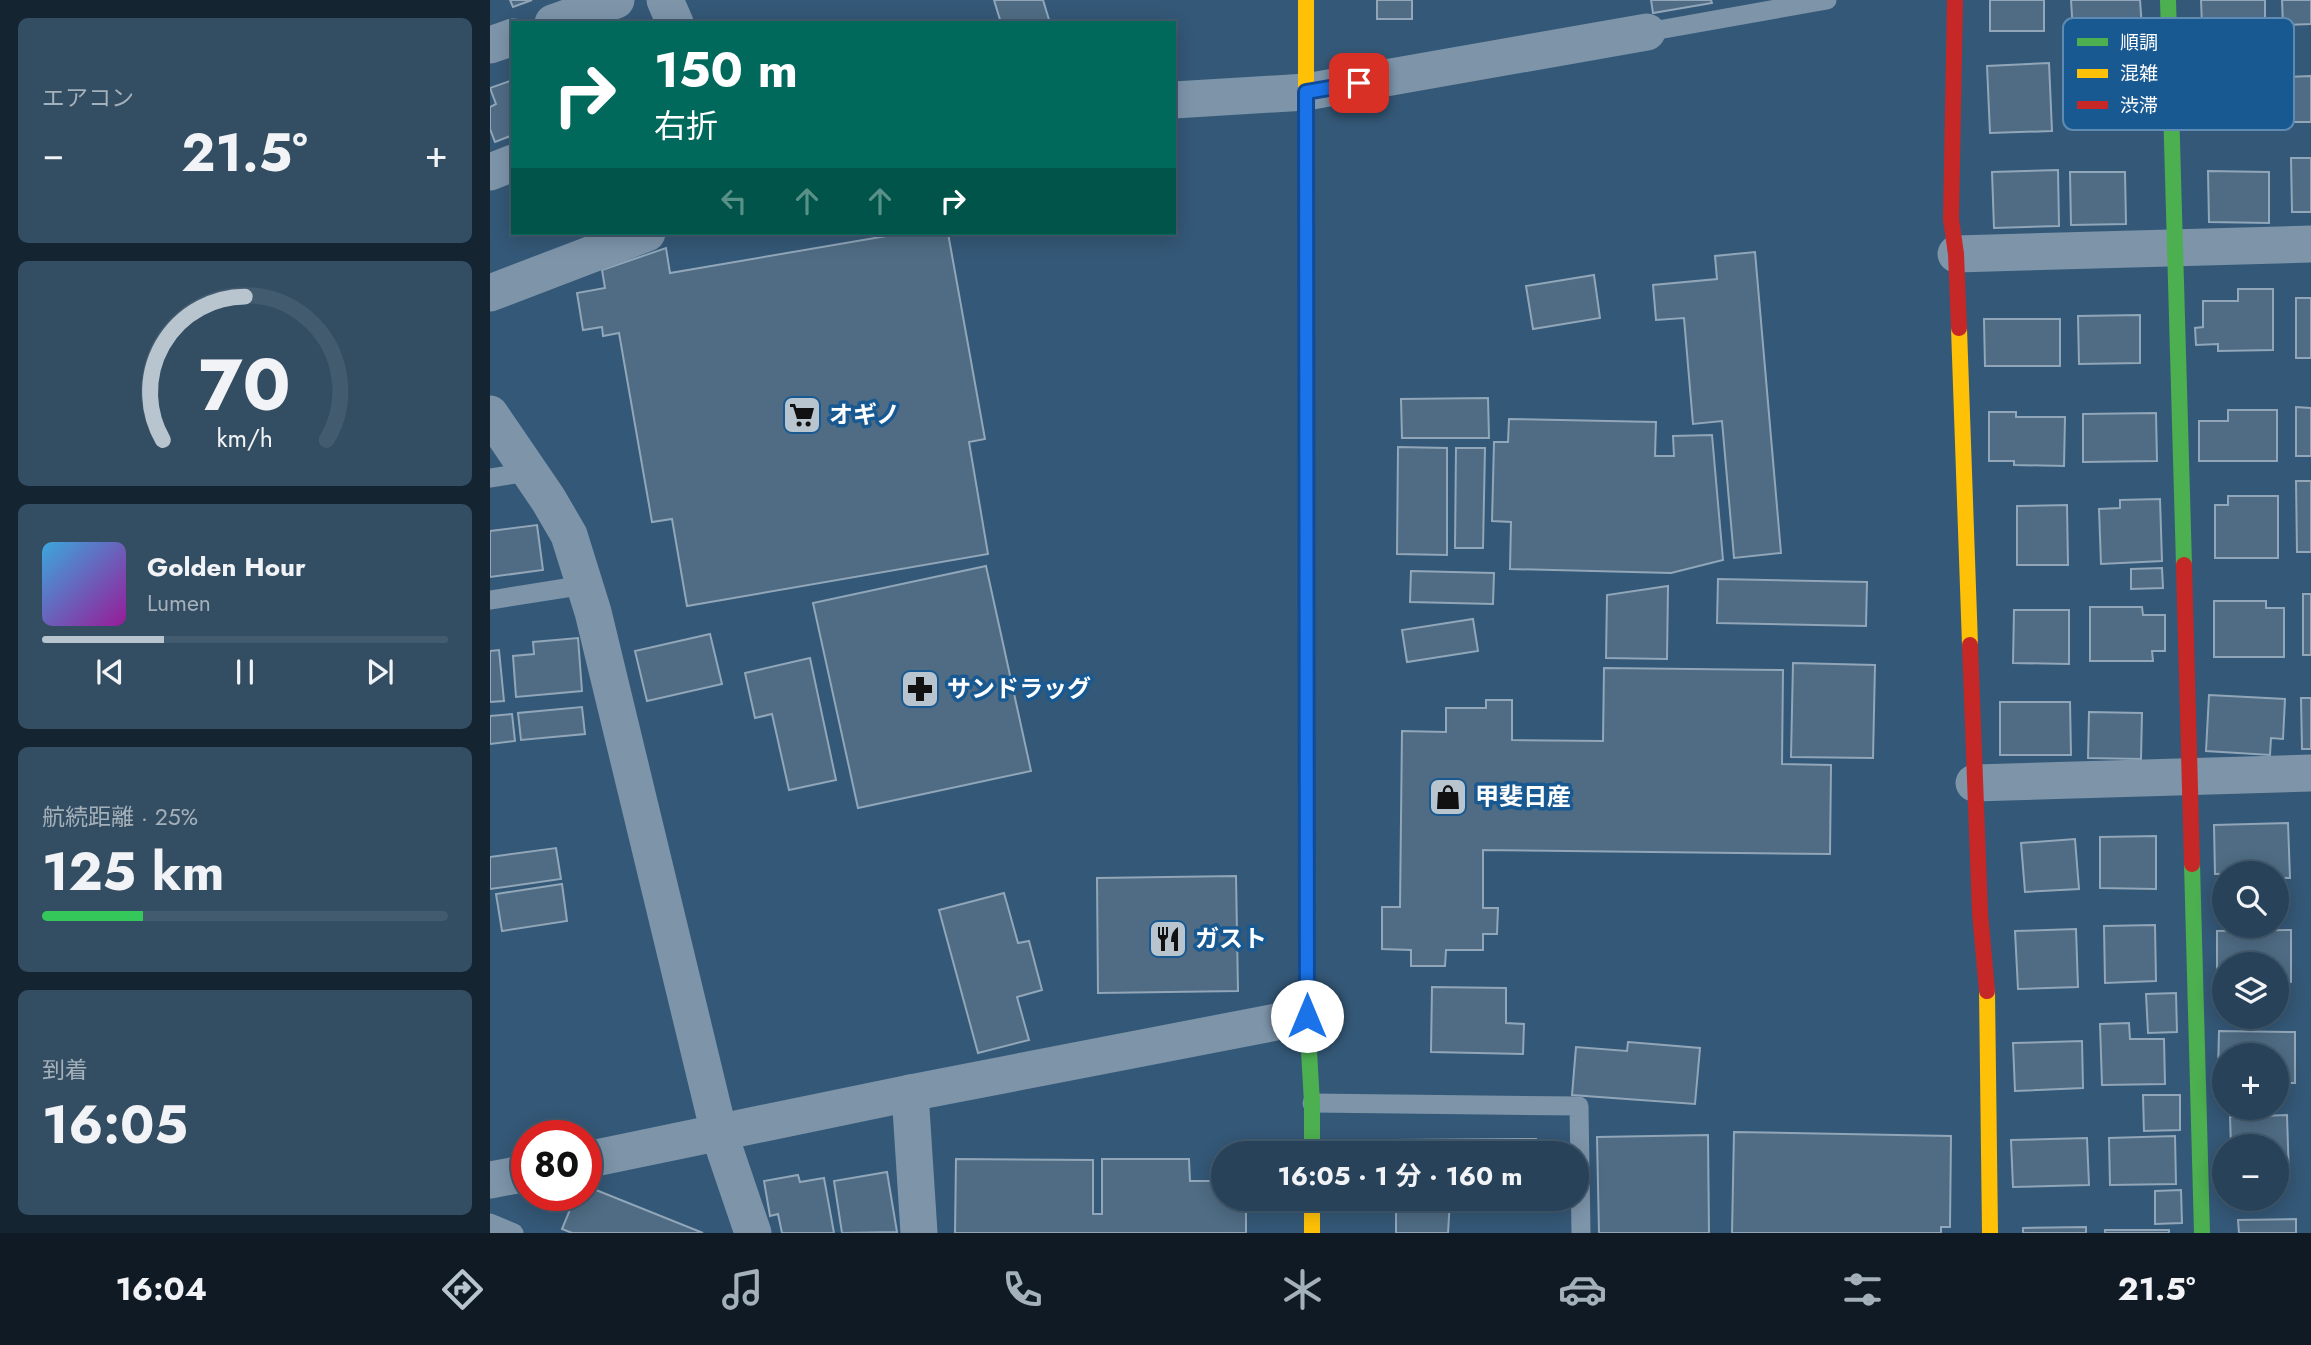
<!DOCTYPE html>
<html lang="ja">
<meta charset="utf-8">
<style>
:root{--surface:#274259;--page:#334d62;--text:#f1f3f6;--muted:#a4b0ba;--line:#435b6f;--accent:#b8c5cf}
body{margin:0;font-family:Jost,"Noto Sans JP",sans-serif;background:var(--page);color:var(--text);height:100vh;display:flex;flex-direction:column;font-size:26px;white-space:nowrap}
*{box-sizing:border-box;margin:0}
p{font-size:23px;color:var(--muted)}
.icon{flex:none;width:38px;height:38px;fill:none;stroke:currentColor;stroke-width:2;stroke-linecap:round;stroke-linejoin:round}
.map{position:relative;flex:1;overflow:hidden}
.drawer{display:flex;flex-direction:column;gap:18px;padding:18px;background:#152431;width:490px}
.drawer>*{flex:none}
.top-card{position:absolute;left:21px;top:21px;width:665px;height:214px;border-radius:0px;box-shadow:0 4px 18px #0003,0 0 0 2px var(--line);background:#00695c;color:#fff;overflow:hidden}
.tools{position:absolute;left:1722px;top:861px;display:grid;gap:14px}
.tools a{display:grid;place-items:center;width:77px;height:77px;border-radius:50%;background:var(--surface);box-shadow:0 4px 18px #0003,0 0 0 2px var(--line);font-size:35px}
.speed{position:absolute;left:21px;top:1120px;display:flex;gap:14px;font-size:35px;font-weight:700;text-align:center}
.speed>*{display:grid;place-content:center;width:91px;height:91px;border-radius:50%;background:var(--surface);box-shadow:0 4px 18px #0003,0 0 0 2px var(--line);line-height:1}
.speed .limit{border:10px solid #d22;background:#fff;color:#111}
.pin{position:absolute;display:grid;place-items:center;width:60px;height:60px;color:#fff;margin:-30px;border-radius:14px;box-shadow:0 4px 10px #0006}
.me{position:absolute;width:77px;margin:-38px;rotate:0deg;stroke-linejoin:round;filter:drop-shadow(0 0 5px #0008)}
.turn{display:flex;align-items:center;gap:24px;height:147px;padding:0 28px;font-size:32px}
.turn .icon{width:91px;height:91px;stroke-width:2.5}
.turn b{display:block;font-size:49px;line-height:60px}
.lanes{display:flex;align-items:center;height:66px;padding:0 28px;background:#0003;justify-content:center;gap:35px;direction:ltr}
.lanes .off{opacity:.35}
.big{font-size:52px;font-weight:700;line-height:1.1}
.drawer .card{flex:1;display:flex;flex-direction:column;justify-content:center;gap:10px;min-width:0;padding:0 24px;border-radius:10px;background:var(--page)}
.drawer .dial{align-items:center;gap:0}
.dial svg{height:182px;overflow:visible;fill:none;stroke:var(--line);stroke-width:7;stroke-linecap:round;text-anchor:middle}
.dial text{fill:var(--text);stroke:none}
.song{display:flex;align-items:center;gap:21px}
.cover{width:84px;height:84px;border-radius:10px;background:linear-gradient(135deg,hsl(200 70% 55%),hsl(300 70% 35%))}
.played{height:7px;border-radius:4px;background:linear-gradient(90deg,var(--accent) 30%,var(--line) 30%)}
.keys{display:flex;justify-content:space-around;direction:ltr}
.heat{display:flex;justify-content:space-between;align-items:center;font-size:38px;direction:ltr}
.charge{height:10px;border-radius:5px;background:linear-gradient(90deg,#34c759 25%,var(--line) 0)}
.trip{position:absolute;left:721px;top:1141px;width:378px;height:70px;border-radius:35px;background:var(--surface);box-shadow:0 4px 18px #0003,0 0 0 2px var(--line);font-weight:700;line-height:70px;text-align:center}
.menu{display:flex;height:112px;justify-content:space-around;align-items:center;background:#101a24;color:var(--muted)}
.menu .icon{width:49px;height:49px}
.menu .on{color:var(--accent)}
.menu b{font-size:32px;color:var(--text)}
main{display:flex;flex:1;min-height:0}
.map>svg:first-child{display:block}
.building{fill:#4f6c84;stroke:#91a6b8;stroke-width:2}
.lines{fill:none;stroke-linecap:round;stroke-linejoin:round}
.lane{stroke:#7d94a9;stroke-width:19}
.street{stroke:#7d94a9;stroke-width:37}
.fast{stroke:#4caf50;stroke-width:16}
.slow{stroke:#ffc107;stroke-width:16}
.jam{stroke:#c62828;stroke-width:16}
.route-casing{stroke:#114b97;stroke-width:18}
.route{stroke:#1a73e8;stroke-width:12}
.labels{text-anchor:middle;stroke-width:7;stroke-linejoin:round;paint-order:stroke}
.poi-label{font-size:24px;font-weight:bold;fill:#fff;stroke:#195992;text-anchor:start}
.key{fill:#195992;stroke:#5e8bb3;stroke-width:2}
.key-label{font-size:19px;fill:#fff}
</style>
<main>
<section class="drawer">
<div class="card"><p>エアコン</p>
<div class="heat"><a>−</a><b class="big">21.5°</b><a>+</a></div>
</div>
<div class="card dial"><svg viewBox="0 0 100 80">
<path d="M14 69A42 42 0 1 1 86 69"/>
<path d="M14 69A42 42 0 0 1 50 6" stroke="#b8c5cf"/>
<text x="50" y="56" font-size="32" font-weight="700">70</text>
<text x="50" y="72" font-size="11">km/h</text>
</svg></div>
<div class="card">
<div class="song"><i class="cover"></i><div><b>Golden Hour</b><p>Lumen</p></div></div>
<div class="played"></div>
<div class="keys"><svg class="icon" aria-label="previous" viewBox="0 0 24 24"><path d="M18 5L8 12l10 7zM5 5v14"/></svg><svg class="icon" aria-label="pause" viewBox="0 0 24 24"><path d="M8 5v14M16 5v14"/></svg><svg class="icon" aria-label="next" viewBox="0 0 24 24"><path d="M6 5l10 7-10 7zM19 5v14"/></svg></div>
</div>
<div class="card"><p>航続距離 · 25%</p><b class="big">125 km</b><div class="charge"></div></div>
<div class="card"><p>到着</p><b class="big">16:05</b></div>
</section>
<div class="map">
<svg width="1821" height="1233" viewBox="0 0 1821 1233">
<rect width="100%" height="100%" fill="#345877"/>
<g class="building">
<path d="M 20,0 L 42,0 L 23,7 Z"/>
<path d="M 504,0 L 553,0 L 560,23 L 511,23 Z"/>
<rect x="887" y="0" width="35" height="19"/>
<path d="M 1161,0 L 1221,0 L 1222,3 L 1163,13 Z"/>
<rect x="1500" y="0" width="54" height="31"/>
<path d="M 1581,0 L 1650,0 L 1652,28 L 1583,32 Z"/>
<path d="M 1711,0 L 1775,0 L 1775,25 L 1712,25 Z"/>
<path d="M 1792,0 L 1821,0 L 1821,24 L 1793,25 Z"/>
<path d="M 1559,63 L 1562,131 L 1500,133 L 1497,66 Z"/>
<path d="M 1821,76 L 1821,122 L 1798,122 L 1797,77 Z"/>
<path d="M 23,80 L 23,135 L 5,142 L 0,129 L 0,107 L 6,104 L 0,88 Z"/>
<path d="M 1801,158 L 1821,158 L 1821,212 L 1802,212 Z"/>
<path d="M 1568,170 L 1569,226 L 1504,228 L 1502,172 Z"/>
<path d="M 1718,171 L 1779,172 L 1779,223 L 1719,222 Z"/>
<path d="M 1580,172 L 1635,172 L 1636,224 L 1581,225 Z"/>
<path d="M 414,233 L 458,233 L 495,439 L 479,442 L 498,554 L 197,606 L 182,519 L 162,522 L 129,333 L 113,336 L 112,327 L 93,330 L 87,293 L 115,288 L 112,270 L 176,248 L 180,273 Z"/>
<path d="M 1265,252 L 1291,553 L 1244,558 L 1232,421 L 1203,424 L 1194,318 L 1166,320 L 1163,285 L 1227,279 L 1225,256 Z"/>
<path d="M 1104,275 L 1110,318 L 1043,329 L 1036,286 Z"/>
<path d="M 1748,289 L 1783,289 L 1783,350 L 1728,351 L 1728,344 L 1706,345 L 1705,328 L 1713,327 L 1713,301 L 1748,301 Z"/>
<rect x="1806" y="298" width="15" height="60"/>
<path d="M 1650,315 L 1650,363 L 1589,364 L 1588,316 Z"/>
<path d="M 1494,319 L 1570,319 L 1570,366 L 1495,366 Z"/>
<path d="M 998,398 L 999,438 L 912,438 L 911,399 Z"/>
<path d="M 1806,407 L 1821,408 L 1821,456 L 1806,456 Z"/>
<path d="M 1738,410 L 1787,410 L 1787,461 L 1709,461 L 1709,421 L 1738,421 Z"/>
<path d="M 1499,412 L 1526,412 L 1526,417 L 1575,417 L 1574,466 L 1524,465 L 1524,461 L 1499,461 Z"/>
<path d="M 1666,413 L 1667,461 L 1593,462 L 1593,414 Z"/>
<path d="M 1019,419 L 1166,422 L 1165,456 L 1184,456 L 1183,436 L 1222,435 L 1233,560 L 1181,573 L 1020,569 L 1021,522 L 1002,521 L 1004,442 L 1018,442 Z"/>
<path d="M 908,447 L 957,448 L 957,555 L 907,554 Z"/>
<path d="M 966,448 L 995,448 L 993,548 L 965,548 Z"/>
<path d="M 1806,481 L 1821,481 L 1821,552 L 1807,552 Z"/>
<path d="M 1738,496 L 1788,496 L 1788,558 L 1725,558 L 1725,505 L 1738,505 Z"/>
<path d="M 1670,499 L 1672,561 L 1611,564 L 1609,509 L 1630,508 L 1630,500 Z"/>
<path d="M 1577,505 L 1578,565 L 1527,565 L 1527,506 Z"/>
<path d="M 47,525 L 53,570 L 0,577 L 0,531 Z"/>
<path d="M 496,566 L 541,771 L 368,808 L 323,603 Z"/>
<path d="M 1672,568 L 1673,588 L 1641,589 L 1641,569 Z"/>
<path d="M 921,571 L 1004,573 L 1003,604 L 920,602 Z"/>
<path d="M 1228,579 L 1377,582 L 1376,626 L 1227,623 Z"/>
<path d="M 1178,586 L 1177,659 L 1116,658 L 1117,595 Z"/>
<rect x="1813" y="594" width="8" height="61"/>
<path d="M 1724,601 L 1776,601 L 1776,608 L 1794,608 L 1794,657 L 1724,657 Z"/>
<path d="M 1600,607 L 1652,607 L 1653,615 L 1675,615 L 1675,651 L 1662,651 L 1663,661 L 1600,661 Z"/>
<path d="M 1524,610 L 1579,610 L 1579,664 L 1523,663 Z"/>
<path d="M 983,619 L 988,651 L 917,662 L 912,630 Z"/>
<path d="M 220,634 L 232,684 L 157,701 L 145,651 Z"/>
<path d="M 88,638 L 92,691 L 26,697 L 23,656 L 44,654 L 43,642 Z"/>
<path d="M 9,650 L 14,701 L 0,702 L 0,651 Z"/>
<path d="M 320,658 L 346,780 L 299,790 L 282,714 L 265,718 L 255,673 Z"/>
<path d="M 1303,663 L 1385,665 L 1383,758 L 1301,757 Z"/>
<path d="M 1114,668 L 1293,670 L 1292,764 L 1341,765 L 1340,854 L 993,850 L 993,908 L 1008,908 L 1007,934 L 993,934 L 993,950 L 956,950 L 955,966 L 921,966 L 921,950 L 892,949 L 892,907 L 910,907 L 912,731 L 956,732 L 956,708 L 996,708 L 996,700 L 1022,700 L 1022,740 L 1113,741 Z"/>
<path d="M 1719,695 L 1795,699 L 1793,739 L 1781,738 L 1780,755 L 1716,751 Z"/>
<path d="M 1811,698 L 1821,698 L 1821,749 L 1812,749 Z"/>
<path d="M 1510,702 L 1580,702 L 1581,755 L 1510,755 Z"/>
<path d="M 92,707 L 95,734 L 31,740 L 28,713 Z"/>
<path d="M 1599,712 L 1652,713 L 1651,759 L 1598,758 Z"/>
<path d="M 22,714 L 25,741 L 0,744 L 0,716 Z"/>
<path d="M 1798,823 L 1800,878 L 1787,878 L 1787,873 L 1725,874 L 1724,825 Z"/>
<path d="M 1666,836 L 1666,889 L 1610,888 L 1610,837 Z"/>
<path d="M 1585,839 L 1589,889 L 1535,892 L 1531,843 Z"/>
<path d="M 66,848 L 71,879 L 0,889 L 0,857 Z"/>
<path d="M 746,876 L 748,991 L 608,993 L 607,878 Z"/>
<path d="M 72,884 L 77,921 L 12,931 L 6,894 Z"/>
<path d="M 514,893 L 528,943 L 539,941 L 552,990 L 527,997 L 539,1040 L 488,1053 L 449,910 Z"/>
<path d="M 1665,925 L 1666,981 L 1615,983 L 1614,926 Z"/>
<path d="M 1586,929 L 1588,987 L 1528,989 L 1525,931 Z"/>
<path d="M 1801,930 L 1801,982 L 1787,982 L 1787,964 L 1734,964 L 1734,983 L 1727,983 L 1727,931 Z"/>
<path d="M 942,987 L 1016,988 L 1016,1023 L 1034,1024 L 1033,1054 L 941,1052 Z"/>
<path d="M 1686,993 L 1687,1032 L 1658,1033 L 1656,994 Z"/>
<path d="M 1639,1023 L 1640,1039 L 1674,1039 L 1675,1084 L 1612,1085 L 1610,1024 Z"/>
<path d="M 1729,1031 L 1805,1032 L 1805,1083 L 1787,1083 L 1787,1055 L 1734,1055 L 1734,1071 L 1728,1071 Z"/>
<path d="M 1592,1041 L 1593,1088 L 1525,1091 L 1523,1043 Z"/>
<path d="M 1138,1042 L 1210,1048 L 1205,1104 L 1082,1095 L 1086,1047 L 1137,1051 Z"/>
<path d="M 1653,1095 L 1690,1095 L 1690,1130 L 1654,1131 Z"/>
<path d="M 1797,1115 L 1799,1178 L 1787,1179 L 1787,1146 L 1741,1146 L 1740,1117 Z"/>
<path d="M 1244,1132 L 1461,1136 L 1460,1227 L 1451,1227 L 1451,1233 L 1242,1233 Z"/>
<path d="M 1218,1135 L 1219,1233 L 1109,1233 L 1107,1137 Z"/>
<path d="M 1685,1136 L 1686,1184 L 1620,1185 L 1619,1138 Z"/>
<path d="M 1597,1138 L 1599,1185 L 1523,1187 L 1521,1140 Z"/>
<path d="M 1046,1139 L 1045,1153 L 906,1153 L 906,1140 Z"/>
<path d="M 466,1159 L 603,1160 L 603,1214 L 612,1214 L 612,1159 L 699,1159 L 700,1181 L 733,1181 L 733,1199 L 756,1199 L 756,1233 L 465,1233 Z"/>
<path d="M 397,1172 L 407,1232 L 352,1233 L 344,1181 Z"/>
<path d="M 308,1175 L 310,1182 L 334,1178 L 344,1233 L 292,1233 L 288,1214 L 280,1216 L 274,1181 Z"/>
<path d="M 96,1186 L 213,1233 L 82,1233 L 72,1229 L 86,1195 L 96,1195 Z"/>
<path d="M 1691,1190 L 1692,1223 L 1665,1224 L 1665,1191 Z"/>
<path d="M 906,1199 L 1041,1199 L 1040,1206 L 960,1201 L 958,1233 L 906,1233 Z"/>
<path d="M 1806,1219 L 1806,1233 L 1749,1233 L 1748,1220 Z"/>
<path d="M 1596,1227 L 1596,1233 L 1533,1233 L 1533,1228 Z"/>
<rect x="1615" y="1230" width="64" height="3"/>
</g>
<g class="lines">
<g class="lane">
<path d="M 1157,32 L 1337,0"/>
<path d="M 0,478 L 39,472"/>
<path d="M 0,600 L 95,585"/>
<path d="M 822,1103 L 1089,1106 L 1091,1233"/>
<path d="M 0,1223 L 24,1233"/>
</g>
<g class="street">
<path d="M 175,0 L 185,23"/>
<path d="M 63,23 L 126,0"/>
<path d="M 0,45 L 23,37"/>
<path d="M 684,100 L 816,92 L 1157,32"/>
<path d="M 0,172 L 23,163"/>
<path d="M 1466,254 L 1821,244"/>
<path d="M 0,293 L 157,233"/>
<path d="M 0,414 L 58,499 L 79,535 L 103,612 L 229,1133 L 263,1233"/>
<path d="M 1484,783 L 1821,773"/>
<path d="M 420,1093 L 429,1233"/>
<path d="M 96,1160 L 420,1093 L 817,1016"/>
<path d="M 0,1180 L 37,1173"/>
</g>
<g class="fast">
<path d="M 1678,0 L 1694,565"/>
<path d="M 817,736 L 817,1016 L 822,1103 L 822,1153"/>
<path d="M 1702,864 L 1712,1233"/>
</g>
<g class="slow">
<path d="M 816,0 L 816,426"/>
<path d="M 1469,328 L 1480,645"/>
<path d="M 1497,991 L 1500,1233"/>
<path d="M 822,1199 L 822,1233"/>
</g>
<g class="jam">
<path d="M 1465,0 L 1461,219 L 1466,254 L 1469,328"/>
<path d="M 816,426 L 817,736"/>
<path d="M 1694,565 L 1702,864"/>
<path d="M 1480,645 L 1490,913 L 1497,991"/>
</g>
</g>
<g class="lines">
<defs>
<path id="route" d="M 817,1016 L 816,92 L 869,83"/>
</defs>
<use href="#route" class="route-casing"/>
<use href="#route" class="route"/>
</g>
<defs>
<symbol id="supermarket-square" viewBox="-11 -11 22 22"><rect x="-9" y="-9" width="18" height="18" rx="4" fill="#b8c5cf" stroke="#195992"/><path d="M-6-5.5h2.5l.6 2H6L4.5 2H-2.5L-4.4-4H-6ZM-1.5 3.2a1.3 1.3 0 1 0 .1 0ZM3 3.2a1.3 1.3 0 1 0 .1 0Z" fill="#111"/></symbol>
<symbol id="pharmacy-square" viewBox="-11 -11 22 22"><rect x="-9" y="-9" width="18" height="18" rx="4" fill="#b8c5cf" stroke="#195992"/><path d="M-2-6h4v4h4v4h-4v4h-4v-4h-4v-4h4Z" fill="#111"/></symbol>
<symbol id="shop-square" viewBox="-11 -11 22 22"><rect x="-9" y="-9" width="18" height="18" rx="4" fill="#b8c5cf" stroke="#195992"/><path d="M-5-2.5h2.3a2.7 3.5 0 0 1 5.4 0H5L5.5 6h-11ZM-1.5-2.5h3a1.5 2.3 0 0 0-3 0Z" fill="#111"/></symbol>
<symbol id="restaurant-square" viewBox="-11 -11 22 22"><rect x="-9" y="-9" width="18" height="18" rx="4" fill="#b8c5cf" stroke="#195992"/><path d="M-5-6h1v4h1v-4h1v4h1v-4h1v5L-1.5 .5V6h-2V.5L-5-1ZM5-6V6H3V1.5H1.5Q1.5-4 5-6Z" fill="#111"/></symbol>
</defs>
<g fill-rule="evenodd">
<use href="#supermarket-square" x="290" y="393" width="44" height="44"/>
<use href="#pharmacy-square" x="408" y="667" width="44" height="44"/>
<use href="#shop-square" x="936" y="775" width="44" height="44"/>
<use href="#restaurant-square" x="656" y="917" width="44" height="44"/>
</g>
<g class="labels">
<g class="poi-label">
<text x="339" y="423">オギノ</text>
<text x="457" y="697">サンドラッグ</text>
<text x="985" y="805">甲斐日産</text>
<text x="705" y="947">ガスト</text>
</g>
</g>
<rect x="1573" y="18" width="231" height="112" rx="10" class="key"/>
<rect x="1587" y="38" width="31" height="8" fill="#4caf50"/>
<rect x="1587" y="69" width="31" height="9" fill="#ffc107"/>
<rect x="1587" y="101" width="31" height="8" fill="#c62828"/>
<g class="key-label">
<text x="1630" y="49">順調</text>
<text x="1630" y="80">混雑</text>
<text x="1630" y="112">渋滞</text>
</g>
</svg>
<div class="tools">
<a><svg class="icon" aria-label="search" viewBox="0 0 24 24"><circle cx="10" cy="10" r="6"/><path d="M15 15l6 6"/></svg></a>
<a><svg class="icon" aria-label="layers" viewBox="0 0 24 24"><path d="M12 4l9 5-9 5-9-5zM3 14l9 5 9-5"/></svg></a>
<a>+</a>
<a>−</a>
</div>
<div class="speed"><div class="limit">80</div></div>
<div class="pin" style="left:869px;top:83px;background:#d93025"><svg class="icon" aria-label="arrive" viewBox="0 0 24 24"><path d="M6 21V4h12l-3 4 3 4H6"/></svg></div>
<svg class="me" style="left:817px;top:1016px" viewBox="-20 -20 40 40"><circle r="19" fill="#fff"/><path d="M0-13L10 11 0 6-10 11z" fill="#1a73e8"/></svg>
<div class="trip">16:05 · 1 分 · 160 m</div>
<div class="top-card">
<div class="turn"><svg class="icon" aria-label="right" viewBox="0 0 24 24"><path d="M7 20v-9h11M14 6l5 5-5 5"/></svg><div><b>150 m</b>右折</div></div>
<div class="lanes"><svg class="icon off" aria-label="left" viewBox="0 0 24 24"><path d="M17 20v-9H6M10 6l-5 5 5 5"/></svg><svg class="icon off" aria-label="ahead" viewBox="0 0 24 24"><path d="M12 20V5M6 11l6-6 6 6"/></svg><svg class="icon off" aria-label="ahead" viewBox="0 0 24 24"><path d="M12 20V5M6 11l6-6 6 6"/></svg><svg class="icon" aria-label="right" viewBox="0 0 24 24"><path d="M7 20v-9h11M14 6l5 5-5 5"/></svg></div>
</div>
</div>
</main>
<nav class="menu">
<b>16:04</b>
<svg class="icon on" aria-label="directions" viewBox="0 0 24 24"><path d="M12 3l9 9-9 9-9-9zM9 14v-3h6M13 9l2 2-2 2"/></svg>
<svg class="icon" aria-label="music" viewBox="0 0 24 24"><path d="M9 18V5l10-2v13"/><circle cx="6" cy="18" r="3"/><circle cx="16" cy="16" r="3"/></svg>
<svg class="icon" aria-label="phone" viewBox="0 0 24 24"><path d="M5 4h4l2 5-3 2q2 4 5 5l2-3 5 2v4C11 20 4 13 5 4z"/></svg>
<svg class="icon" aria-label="climate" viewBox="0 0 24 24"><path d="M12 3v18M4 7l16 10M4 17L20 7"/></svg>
<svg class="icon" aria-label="car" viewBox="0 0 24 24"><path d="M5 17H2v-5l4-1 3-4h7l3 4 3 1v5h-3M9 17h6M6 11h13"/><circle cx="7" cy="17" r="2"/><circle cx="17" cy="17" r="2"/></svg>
<svg class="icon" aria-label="filters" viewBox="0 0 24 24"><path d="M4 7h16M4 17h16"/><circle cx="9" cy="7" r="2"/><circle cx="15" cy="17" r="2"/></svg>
<b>21.5°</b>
</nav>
